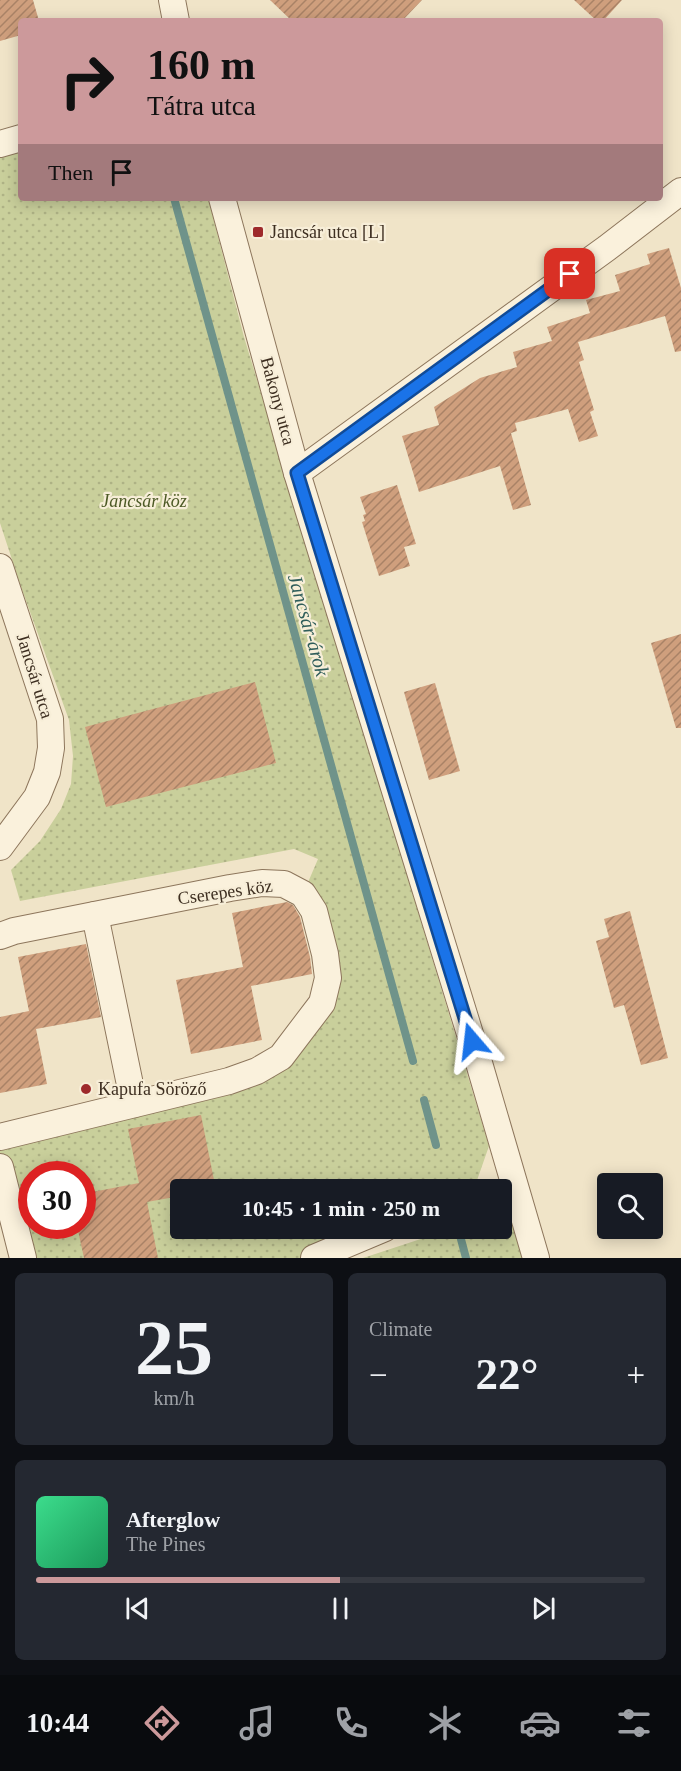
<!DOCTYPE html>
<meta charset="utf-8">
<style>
:root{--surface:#171b24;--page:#242831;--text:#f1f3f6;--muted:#9ea1a6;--line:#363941;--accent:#cc999b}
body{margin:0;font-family:Georgia,serif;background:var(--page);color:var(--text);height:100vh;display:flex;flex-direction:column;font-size:22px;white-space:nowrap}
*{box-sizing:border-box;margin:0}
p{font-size:20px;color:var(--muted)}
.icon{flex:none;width:33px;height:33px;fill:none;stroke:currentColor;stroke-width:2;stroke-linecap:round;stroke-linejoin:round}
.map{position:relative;height:1258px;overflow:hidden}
.panel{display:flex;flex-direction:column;gap:15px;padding:15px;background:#0d0f14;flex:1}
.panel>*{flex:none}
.top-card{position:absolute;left:18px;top:18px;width:645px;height:183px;border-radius:6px;box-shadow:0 3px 15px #0003;background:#cc999b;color:#111;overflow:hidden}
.fabs{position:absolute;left:597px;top:1173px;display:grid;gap:12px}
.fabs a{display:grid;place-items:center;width:66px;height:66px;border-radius:6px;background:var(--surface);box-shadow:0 3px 15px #0003;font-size:30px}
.speed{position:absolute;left:18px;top:1161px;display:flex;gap:12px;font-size:30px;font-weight:700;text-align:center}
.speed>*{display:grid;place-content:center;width:78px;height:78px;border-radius:50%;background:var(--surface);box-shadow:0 3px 15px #0003;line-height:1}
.speed .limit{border:9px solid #d22;background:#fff;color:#111}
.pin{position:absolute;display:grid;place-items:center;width:51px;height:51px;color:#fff;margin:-26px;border-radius:12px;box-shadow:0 3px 9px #0006}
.me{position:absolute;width:66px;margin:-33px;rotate:343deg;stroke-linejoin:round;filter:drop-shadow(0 0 4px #0008)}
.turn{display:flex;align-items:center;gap:21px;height:126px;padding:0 30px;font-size:27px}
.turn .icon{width:78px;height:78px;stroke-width:2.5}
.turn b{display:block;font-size:42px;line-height:51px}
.then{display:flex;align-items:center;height:57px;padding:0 30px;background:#0003;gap:12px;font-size:22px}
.big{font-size:45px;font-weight:600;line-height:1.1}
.panel .widget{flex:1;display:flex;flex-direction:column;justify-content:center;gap:9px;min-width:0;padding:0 21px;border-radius:9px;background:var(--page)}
.panel .dial{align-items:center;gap:0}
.dial b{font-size:78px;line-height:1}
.song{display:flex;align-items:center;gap:18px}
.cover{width:72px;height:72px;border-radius:9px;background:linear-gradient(135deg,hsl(150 70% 55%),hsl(150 70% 35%))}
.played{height:6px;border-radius:3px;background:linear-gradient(90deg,var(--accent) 50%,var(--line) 50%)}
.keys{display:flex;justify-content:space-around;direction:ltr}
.heat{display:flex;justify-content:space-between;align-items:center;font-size:33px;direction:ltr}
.panel .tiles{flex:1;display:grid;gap:15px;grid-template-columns:1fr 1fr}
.widget:last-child{grid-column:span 2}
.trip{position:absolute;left:170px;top:1179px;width:342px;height:60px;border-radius:6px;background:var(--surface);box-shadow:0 3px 15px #0003;font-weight:600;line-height:60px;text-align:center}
.tab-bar{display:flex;height:96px;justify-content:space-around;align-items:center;background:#090b0e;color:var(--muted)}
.tab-bar .icon{width:42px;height:42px}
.tab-bar .active{color:var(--accent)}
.tab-bar b{font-size:27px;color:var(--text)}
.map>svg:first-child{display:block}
.park{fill:url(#park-dots);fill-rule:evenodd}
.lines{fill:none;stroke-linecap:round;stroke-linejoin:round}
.stream{stroke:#6f938a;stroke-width:8}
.building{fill:url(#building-hatch)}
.minor-casing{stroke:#8d765c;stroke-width:28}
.minor{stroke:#faf1dc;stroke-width:26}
.route-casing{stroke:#114b97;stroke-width:15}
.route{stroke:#1a73e8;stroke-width:10}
.poi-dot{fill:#9e2a2b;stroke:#f7eed8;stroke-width:2}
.labels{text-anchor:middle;stroke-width:4.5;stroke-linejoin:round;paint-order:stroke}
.poi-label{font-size:18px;fill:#3d2e20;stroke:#f7eed8;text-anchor:start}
.street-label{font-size:18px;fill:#3d2e20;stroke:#f7eed8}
.park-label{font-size:18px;font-style:italic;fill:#4d5a26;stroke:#f7eed8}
.water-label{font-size:20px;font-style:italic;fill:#2f5d5a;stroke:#f7eed8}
</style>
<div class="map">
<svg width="681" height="1258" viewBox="0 0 681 1258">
<defs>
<pattern id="park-dots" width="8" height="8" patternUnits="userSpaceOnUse" patternTransform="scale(1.5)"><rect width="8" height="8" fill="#c9cf9b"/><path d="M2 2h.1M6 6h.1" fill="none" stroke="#aeb285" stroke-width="1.8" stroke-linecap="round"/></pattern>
<pattern id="building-hatch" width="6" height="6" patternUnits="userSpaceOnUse" patternTransform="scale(1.5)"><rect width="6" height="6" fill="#cf9f7d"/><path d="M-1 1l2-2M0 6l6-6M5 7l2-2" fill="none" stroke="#a98266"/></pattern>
</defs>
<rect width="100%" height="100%" fill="#f0e4c8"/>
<g class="park">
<path d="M 21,149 L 21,198 L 208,198 L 244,337 L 489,1146 L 474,1189 L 180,1190 L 180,1228 L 385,1229 L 314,1258 L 23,1258 L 0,1167 L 0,1137 L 257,1071 L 322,1003 L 303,894 L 318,859 L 294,849 L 20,901 L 11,870 L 40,841 L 61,809 L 71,784 L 73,756 L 69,720 L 20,584 L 0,523 L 0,155 ZM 32,1174 L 82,1174 L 82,1226 L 32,1226 Z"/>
<path d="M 532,1202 L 547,1258 L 363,1258 L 451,1229 L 501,1228 L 501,1212 Z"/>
</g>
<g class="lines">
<g class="stream">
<path d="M 174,198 L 413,1061"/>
<path d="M 424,1100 L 436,1145"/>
<path d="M 458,1228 L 466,1258"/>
</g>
</g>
<g class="building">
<path d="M 0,0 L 33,0 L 39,21 L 21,21 L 21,35 L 0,41 Z"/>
<path d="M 270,0 L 422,0 L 402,21 L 292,21 Z"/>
<path d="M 574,0 L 622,0 L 603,21 L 597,21 Z"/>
<path d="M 669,248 L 681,288 L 681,351 L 675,352 L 665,316 L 578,342 L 584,360 L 579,362 L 594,410 L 590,412 L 598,436 L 579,442 L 568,409 L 515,423 L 517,431 L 511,433 L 531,505 L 513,510 L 500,466 L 419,492 L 402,436 L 439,425 L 434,407 L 480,378 L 517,367 L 513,352 L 552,341 L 547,327 L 590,313 L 586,300 L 620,291 L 615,275 L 650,264 L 647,254 Z"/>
<path d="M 397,485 L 416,544 L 404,547 L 410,566 L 379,576 L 362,522 L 365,521 L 363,515 L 366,514 L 360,497 Z"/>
<path d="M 681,634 L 681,728 L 676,728 L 651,643 Z"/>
<path d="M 255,682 L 276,763 L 106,807 L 85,727 Z"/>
<path d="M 435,683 L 460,771 L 429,780 L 404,692 Z"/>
<path d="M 287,902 L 293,905 L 300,917 L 310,957 L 312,974 L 251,986 L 262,1040 L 191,1054 L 176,980 L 243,967 L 232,913 Z"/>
<path d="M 630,911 L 668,1058 L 641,1065 L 624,1005 L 614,1008 L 596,941 L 609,937 L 604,919 Z"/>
<path d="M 86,944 L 101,1017 L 36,1029 L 47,1084 L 0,1093 L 0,1017 L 29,1011 L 18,957 Z"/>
<path d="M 201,1115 L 216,1190 L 180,1190 L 180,1196 L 147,1202 L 158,1258 L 84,1258 L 77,1226 L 82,1226 L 82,1194 L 139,1183 L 128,1129 Z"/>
</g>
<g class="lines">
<defs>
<g id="minor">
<path d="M 172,0 L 176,21"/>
<path d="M 0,144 L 21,138"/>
<path d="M 222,198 L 297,473 L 479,1063 L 536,1258"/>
<path d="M 297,473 L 607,248 L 681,191"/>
<path d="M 0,567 L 50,719 L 51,748 L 47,772 L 37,797 L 0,847"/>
<path d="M 95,915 L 134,1104"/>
<path d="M 0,936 L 14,931 L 230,888 L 262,883 L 284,884 L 303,894 L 314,911 L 325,954 L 328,978 L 322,1003 L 281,1057 L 257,1071 L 229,1081 L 0,1137"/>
<path d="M 0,1167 L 23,1258"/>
<path d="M 314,1258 L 385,1228"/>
</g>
</defs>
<use href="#minor" class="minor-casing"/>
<use href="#minor" class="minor"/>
</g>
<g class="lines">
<defs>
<path id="route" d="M 472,1041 L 297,473 L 570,274"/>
</defs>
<use href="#route" class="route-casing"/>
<use href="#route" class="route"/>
</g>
<g class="poi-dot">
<rect x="252" y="226" width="12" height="12" rx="3"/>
<circle cx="86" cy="1089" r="6"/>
</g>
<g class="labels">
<g class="poi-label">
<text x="270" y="238">Jancsár utca [L]</text>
<text x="98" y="1095">Kapufa Söröző</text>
</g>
<g class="street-label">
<text transform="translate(278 401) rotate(75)" y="6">Bakony utca</text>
<text transform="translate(35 676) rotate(73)" y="6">Jancsár utca</text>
<text transform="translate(225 892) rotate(-8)" y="6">Cserepes köz</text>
</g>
<g class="park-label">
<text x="144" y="507">Jancsár köz</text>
</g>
<g class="water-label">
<text transform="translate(309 625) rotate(74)" y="7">Jancsár-árok</text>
</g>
</g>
</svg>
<div class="fabs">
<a><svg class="icon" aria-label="search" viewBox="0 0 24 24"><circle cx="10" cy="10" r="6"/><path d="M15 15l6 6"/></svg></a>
</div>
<div class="speed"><div class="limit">30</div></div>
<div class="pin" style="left:570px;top:274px;background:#d93025"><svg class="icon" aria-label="arrive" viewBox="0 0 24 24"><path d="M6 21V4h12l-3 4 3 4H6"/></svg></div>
<svg class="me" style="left:472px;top:1041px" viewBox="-20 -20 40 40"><path d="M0-17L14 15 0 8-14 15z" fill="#1a73e8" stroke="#fff" stroke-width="4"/></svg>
<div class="trip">10:45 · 1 min · 250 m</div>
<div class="top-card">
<div class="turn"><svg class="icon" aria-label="right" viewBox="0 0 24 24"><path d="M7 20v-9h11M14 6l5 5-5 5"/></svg><div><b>160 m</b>Tátra utca</div></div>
<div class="then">Then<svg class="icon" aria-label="arrive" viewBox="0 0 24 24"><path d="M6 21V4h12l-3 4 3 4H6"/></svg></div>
</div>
</div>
<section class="panel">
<div class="tiles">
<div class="widget dial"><b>25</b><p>km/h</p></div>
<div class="widget"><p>Climate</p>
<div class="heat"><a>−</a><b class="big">22°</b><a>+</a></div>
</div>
<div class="widget">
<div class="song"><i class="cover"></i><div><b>Afterglow</b><p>The Pines</p></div></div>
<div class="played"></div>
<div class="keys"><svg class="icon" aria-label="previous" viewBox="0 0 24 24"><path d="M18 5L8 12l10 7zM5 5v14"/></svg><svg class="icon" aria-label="pause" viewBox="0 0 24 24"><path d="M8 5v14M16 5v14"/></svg><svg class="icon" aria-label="next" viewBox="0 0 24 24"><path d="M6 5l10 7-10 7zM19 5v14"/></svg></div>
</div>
</div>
</section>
<nav class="tab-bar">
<b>10:44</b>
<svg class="icon active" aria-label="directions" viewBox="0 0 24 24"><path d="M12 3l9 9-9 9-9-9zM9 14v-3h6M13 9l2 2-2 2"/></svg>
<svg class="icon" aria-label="music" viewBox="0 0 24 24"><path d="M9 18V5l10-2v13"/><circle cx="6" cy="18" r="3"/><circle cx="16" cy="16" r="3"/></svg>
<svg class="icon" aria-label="phone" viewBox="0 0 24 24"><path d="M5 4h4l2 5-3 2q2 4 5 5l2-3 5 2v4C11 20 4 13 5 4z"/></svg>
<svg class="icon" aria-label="climate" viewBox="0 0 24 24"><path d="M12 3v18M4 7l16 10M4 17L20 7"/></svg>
<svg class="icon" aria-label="car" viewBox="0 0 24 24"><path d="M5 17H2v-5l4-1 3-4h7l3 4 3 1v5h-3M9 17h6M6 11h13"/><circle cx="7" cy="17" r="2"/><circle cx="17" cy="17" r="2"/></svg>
<svg class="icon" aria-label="filters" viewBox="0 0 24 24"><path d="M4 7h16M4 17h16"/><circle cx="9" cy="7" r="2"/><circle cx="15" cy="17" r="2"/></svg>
</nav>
